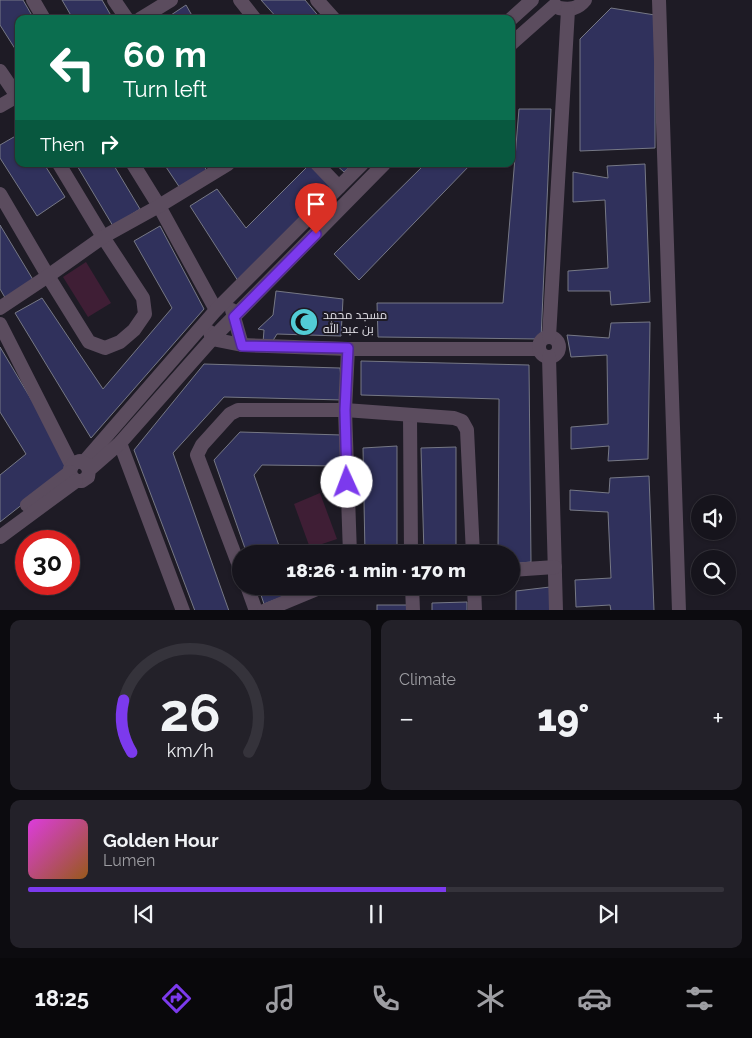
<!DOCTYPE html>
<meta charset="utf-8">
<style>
:root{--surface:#16141c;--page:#232129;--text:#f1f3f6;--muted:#9e9ea3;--line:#35333b;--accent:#7c3aed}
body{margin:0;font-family:Raleway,Cairo,sans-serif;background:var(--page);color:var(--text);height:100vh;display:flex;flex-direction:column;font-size:19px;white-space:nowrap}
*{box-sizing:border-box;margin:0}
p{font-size:16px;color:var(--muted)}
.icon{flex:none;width:28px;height:28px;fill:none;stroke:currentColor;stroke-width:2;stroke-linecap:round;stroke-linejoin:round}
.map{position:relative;height:610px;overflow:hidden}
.side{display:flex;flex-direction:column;gap:10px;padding:10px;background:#0c0b0f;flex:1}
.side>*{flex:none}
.guide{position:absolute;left:15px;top:15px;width:500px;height:152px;border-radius:10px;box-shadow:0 1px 4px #0004,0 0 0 1px var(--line);background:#0b6e4f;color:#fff;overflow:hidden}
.buttons{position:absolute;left:691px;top:495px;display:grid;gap:10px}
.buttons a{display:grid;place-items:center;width:45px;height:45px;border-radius:50%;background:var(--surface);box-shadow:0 1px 4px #0004,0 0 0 1px var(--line);font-size:25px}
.speed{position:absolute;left:15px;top:530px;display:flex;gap:10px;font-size:25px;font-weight:700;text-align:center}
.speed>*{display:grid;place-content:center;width:65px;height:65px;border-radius:50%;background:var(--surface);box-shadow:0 1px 4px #0004,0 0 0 1px var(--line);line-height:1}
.speed .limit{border:8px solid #d22;background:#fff;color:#111}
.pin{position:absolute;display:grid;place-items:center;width:42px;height:42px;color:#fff;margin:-51px -21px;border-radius:50% 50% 50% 0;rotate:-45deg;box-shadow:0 0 5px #0007}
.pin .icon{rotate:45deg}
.me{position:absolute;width:55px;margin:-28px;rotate:358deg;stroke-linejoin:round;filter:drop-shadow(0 0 4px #0008)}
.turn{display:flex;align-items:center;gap:18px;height:105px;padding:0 25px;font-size:22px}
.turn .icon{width:65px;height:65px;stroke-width:2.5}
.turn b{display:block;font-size:35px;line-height:42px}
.then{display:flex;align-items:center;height:48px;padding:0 25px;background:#0003;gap:10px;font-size:19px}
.big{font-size:38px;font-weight:800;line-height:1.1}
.side .card{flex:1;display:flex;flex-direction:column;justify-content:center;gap:8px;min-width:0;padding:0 18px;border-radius:10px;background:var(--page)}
.side .dial{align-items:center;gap:0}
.dial svg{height:130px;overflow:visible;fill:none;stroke:var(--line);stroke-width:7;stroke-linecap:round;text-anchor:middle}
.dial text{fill:var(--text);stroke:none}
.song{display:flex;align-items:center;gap:15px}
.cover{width:60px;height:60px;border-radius:8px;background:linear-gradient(135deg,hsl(300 70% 55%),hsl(30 70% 35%))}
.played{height:5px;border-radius:2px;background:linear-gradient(90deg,var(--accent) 60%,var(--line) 60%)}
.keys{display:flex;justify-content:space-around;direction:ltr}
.heat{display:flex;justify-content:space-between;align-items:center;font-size:28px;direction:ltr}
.side .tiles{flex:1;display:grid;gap:10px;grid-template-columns:1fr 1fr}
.card:last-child{grid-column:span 2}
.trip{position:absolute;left:232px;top:545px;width:288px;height:50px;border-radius:25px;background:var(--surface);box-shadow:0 1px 4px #0004,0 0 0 1px var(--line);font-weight:800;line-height:50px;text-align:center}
.menu{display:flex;height:80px;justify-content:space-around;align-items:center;background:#09080b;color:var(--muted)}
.menu .icon{width:35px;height:35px}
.menu .on{color:var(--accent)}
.menu b{font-size:22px;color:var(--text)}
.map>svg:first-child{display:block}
.grass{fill:#3f1e35}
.building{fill:#30315c;stroke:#767885}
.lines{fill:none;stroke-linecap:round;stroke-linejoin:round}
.minor{stroke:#5b4c5e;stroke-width:14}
.route-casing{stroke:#51269a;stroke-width:12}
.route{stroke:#7c3aed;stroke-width:9}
.labels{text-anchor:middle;stroke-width:4;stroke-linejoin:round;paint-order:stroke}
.poi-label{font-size:12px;fill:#e3e1e8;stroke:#1e1b25;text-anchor:start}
</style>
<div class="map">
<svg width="752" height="611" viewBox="0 0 752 611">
<rect width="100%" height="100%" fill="#1e1b25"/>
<g class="grass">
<path d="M 86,262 L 111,303 L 88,317 L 63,277 Z"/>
<path d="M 320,493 L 337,539 L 310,548 L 294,504 Z"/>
</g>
<g class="building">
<path d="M 0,0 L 23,0 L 34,19 L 19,19 L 19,55 L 0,25 Z"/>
<path d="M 62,0 L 102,0 L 113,19 L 73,19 Z"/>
<path d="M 261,0 L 305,0 L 321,19 L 278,19 Z"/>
<path d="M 186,5 L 194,19 L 165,19 Z"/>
<path d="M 611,8 L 655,15 L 655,148 L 580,151 L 580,39 Z"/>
<path d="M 519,109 L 551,109 L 541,339 L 378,337 L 377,303 L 503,303 Z"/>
<path d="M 19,134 L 19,164 L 44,164 L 65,197 L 37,216 L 0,158 L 0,145 Z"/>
<path d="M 76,164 L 113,164 L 140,209 L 113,226 Z"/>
<path d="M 164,164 L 203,164 L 208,173 L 182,191 Z"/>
<path d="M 335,164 L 353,164 L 344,172 Z"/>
<path d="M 425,164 L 471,164 L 359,280 L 334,254 Z"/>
<path d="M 645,164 L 650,302 L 611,305 L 610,291 L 568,291 L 568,271 L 608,268 L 605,200 L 573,202 L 573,172 L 608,178 L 607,166 Z"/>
<path d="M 309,165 L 335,189 L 240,284 L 190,206 L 217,189 L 246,228 Z"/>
<path d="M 0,225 L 35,283 L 7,301 L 0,289 Z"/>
<path d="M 160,226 L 204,309 L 91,438 L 15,313 L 42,298 L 103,389 L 172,308 L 134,241 Z"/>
<path d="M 276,291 L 343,299 L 341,336 L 277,334 L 272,342 L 263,343 L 264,330 L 258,329 L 273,315 Z"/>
<path d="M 650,322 L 648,459 L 608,461 L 609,446 L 571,449 L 571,427 L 608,424 L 607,355 L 571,357 L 567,335 L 609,338 L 611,323 Z"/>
<path d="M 0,347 L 71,466 L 0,522 L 0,475 L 26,454 L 0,412 Z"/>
<path d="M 361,361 L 529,365 L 531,562 L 511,564 L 511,554 L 498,554 L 499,399 L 361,395 Z"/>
<path d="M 204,364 L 340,368 L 343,400 L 224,397 L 173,453 L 229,611 L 195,611 L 134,450 Z"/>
<path d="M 240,432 L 342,435 L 340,466 L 262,465 L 254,475 L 282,554 L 247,554 L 214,460 Z"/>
<path d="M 397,446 L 397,554 L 365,554 L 363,448 Z"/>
<path d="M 456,447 L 456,554 L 424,554 L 421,448 Z"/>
<path d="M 649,476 L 654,611 L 611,611 L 610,605 L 576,607 L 575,580 L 611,578 L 608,512 L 570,510 L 570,490 L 609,493 L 610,478 Z"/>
<path d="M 258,586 L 293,586 L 295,592 L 264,604 Z"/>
<path d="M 550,587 L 550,611 L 516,611 L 516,591 Z"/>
<path d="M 467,602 L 467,611 L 432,611 L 432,603 Z"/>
<rect x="377" y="605" width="35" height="6"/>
</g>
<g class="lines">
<g class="minor">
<path d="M 33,0 L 44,19"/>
<path d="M 114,0 L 127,19"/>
<path d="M 240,0 L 255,19"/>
<path d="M 317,0 L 334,19"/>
<path d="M 659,0 L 679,611"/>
<path d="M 559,8 C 570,10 578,9 585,0"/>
<path d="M 140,19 L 171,0"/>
<path d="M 511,19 L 532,0"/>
<path d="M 511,44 L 555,5"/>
<path d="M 0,71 L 19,99"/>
<path d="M 0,106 L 19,95"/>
<path d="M 133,164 L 159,206 L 216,310"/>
<path d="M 317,164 L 339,187"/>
<path d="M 0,194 L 48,276 L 89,342 L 105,348 L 120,342 L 134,330 L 145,314 L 143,298 L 103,237 L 59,164"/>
<path d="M 0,308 L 48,276 L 103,237 L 159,206 L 228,164"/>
<path d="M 232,310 L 242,345"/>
<path d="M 0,324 L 72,466"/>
<path d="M 210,332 L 212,339 L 242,345 L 348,349 L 539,349"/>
<circle cx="549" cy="347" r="10"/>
<path d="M 549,337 L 568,10"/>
<path d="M 348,349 L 345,410 L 350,554"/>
<path d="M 549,357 L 556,611"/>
<path d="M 410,415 L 411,554"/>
<path d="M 120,443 L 183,611"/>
<path d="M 83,463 L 216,310 L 362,164"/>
<path d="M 89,470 L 86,464 L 80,461 L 74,463 L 70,469 L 71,476 L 76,481 L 82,481 L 88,477 L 89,470 L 120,443 L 212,339 L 384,164"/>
<path d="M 27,505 L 70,472"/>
<path d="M 0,537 L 76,481"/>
<path d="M 511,570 L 555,567"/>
<path d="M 241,571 L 197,455 L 202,445 L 230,414 L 238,410 L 345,410 L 454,418 L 462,421 L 467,430 L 473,554"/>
<path d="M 247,586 L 256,611"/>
<path d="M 412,586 L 413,611"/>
<path d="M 474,586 L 475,611"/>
<path d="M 264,611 L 324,586"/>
</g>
</g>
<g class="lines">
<defs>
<path id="route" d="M 316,234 L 234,317 L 242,346 L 348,348 L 345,410 L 347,482"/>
</defs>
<use href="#route" class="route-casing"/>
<use href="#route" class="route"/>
</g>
<defs>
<symbol id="mosque-disc" viewBox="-11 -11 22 22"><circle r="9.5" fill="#52ccd5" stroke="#1e1b25"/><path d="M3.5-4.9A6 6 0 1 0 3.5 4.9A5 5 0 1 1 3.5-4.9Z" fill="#111"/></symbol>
</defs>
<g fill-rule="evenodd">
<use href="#mosque-disc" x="288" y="306" width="32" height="32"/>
</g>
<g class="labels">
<g class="poi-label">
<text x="323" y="319">مسجد محمد<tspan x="323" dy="14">بن عبد الله</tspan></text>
</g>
</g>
</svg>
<div class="buttons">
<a><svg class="icon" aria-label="sound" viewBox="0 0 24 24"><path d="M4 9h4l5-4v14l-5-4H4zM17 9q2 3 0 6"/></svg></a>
<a><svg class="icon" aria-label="search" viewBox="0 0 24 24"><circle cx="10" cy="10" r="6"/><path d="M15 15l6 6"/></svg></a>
</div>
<div class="speed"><div class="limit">30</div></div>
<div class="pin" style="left:316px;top:234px;background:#d93025"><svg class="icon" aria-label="arrive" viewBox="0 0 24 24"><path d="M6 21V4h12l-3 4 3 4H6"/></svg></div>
<svg class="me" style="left:347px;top:482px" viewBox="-20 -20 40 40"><circle r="19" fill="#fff"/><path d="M0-13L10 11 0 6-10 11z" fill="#7c3aed"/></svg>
<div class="trip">18:26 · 1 min · 170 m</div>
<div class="guide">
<div class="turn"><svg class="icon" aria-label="left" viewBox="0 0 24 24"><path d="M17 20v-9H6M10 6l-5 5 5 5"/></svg><div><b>60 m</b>Turn left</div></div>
<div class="then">Then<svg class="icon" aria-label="right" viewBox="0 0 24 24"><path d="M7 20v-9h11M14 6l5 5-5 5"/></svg></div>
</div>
</div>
<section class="side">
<div class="tiles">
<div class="card dial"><svg viewBox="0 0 100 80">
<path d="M14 69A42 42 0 1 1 86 69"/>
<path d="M14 69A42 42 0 0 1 9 37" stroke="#7c3aed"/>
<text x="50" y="56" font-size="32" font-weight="700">26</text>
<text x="50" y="72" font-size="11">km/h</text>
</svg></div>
<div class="card"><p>Climate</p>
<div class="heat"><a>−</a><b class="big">19°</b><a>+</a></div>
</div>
<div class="card">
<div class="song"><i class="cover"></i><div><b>Golden Hour</b><p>Lumen</p></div></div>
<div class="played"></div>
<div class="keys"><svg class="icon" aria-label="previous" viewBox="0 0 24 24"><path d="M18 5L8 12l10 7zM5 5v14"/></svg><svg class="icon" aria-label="pause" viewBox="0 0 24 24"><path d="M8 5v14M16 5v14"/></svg><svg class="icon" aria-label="next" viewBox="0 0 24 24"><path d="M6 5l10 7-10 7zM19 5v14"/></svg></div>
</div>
</div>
</section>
<nav class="menu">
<b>18:25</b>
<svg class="icon on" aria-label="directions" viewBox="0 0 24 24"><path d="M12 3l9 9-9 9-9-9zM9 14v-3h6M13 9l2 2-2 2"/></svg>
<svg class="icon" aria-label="music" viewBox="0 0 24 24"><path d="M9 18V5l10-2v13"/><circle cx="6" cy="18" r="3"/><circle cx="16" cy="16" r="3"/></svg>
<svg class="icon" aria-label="phone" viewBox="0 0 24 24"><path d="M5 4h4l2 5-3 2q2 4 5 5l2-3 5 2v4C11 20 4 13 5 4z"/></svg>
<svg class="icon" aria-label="climate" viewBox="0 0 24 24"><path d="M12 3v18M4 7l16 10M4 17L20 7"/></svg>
<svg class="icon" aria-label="car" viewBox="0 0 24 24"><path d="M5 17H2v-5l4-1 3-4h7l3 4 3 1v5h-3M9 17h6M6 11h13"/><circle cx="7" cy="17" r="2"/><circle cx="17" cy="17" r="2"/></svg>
<svg class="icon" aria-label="filters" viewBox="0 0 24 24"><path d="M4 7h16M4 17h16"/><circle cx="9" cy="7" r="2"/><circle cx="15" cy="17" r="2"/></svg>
</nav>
